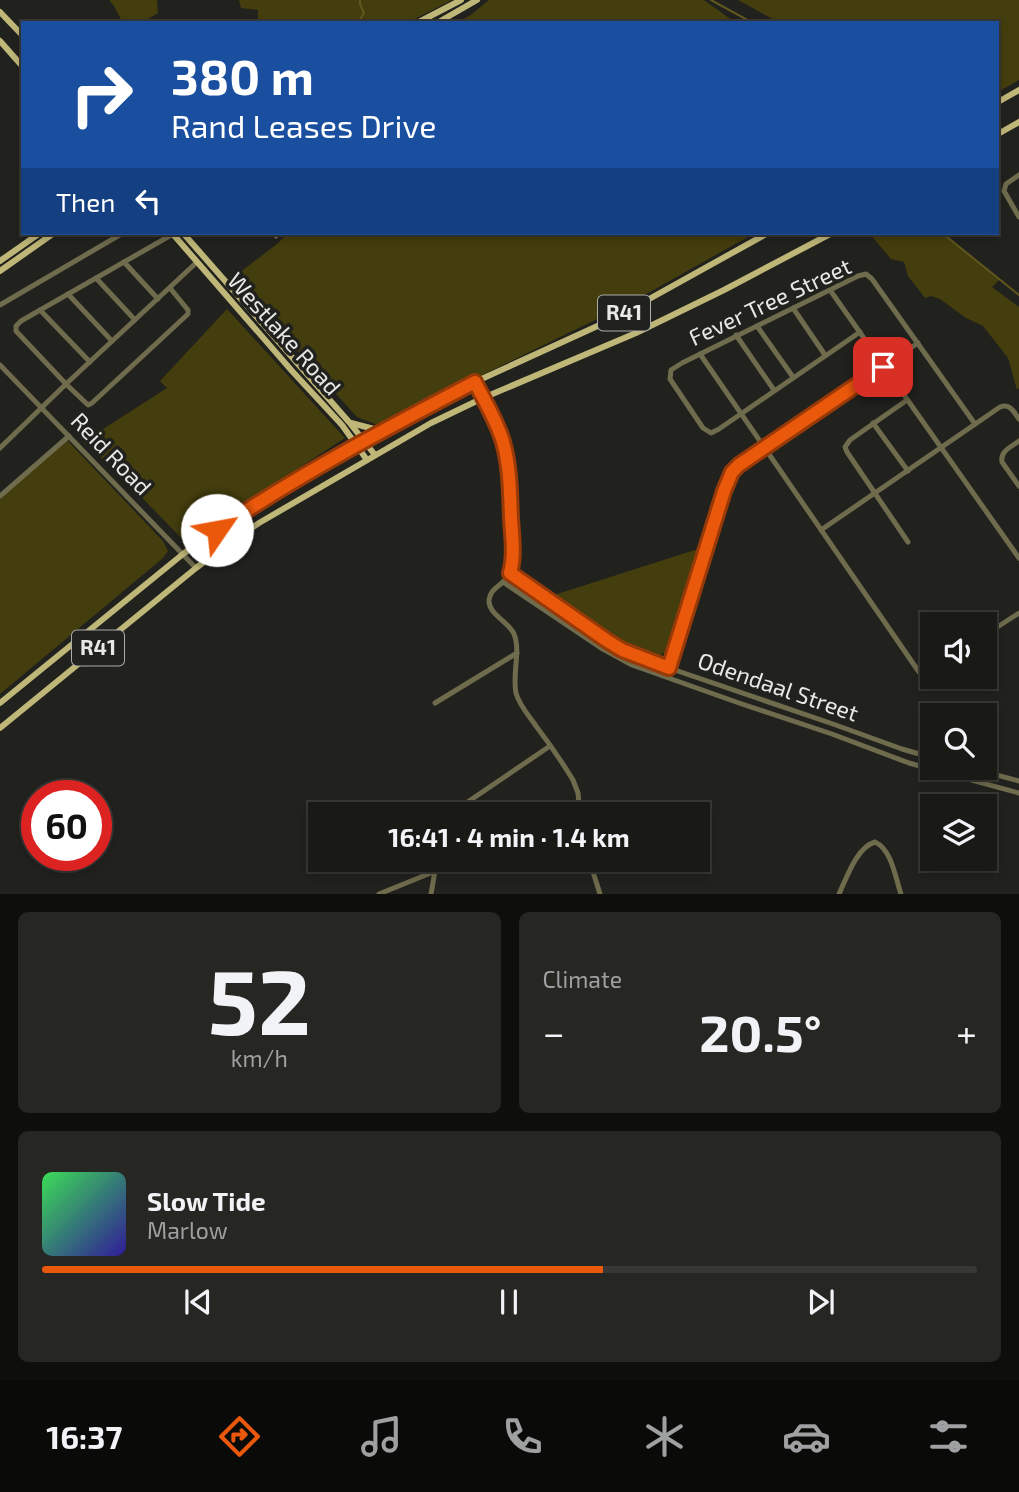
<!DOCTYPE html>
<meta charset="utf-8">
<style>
:root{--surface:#191916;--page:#262623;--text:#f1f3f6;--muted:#9fa0a1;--line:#373835;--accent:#ea580c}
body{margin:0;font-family:"Exo 2",sans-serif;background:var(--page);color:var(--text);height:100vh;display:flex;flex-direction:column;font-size:26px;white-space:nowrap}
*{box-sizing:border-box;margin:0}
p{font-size:23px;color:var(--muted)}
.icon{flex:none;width:38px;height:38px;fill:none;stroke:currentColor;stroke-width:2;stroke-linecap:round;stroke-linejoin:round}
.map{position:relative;height:894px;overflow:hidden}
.panel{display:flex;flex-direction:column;gap:18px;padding:18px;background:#0e0e0c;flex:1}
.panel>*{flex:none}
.guide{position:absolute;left:21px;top:21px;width:978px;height:214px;border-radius:0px;box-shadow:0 4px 10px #0003,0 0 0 2px var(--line);background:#1a4fa0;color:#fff;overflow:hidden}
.controls{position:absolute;left:920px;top:612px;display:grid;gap:14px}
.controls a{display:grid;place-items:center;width:77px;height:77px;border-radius:0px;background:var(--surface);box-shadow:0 4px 10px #0003,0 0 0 2px var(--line);font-size:35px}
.speed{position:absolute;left:21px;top:780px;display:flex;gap:14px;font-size:35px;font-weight:700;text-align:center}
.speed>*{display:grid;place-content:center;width:91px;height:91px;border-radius:50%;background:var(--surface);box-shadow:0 4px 10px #0003,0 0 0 2px var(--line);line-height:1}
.speed .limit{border:10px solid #d22;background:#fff;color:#111}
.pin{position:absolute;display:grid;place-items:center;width:60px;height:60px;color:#fff;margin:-30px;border-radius:14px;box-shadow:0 4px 10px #0006}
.me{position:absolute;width:77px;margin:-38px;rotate:57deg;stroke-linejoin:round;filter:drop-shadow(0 0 5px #0008)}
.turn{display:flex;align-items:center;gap:24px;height:147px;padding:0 35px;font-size:32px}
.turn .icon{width:91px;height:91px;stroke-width:2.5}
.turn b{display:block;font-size:49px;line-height:60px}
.then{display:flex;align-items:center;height:66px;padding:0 35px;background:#0003;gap:14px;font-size:26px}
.big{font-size:52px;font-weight:700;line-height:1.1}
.panel .widget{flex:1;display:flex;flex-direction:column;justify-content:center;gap:10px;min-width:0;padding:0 24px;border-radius:10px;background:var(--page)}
.panel .dial{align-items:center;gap:0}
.dial b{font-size:91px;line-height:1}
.song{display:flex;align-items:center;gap:21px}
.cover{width:84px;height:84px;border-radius:10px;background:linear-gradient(135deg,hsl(130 70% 55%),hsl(250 70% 35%))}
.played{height:7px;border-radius:4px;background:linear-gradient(90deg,var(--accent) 60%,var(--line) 60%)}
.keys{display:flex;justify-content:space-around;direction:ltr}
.heat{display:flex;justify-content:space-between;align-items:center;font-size:38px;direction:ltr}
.panel .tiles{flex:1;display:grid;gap:18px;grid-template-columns:1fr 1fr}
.widget:last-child{grid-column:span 2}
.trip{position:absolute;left:308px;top:802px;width:402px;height:70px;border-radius:0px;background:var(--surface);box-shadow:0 4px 10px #0003,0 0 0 2px var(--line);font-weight:700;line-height:70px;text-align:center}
.menu{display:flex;height:112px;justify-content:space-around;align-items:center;background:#0a0a09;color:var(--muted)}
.menu .icon{width:49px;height:49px}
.menu .on{color:var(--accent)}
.menu b{font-size:32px;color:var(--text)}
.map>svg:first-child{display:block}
.green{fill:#443d0d}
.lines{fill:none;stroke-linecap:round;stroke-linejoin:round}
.stream{stroke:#60581e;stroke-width:2}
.minor{stroke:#6f6b4d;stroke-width:5}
.major{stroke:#bfb778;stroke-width:6}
.route-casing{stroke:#983908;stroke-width:18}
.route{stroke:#ea580c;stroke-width:12}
.labels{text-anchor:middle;stroke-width:7;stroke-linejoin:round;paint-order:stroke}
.shield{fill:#21211e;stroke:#acacaa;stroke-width:2}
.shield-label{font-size:21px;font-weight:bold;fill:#e8e8e6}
.street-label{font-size:23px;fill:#e8e8e6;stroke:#21211e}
</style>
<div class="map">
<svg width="1019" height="894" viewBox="0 0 1019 894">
<rect width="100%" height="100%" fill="#21211e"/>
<g class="green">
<path d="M 109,0 L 157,0 L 158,13 L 142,23 L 123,23 L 114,6 Z"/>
<path d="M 239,0 L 452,0 L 407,23 L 258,23 L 258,10 L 241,8 Z"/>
<path d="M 489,0 L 704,0 L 736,23 L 457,23 L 472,14 Z"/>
<path d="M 738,0 L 1019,0 L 1019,80 L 998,92 L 998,23 L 780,23 Z"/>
<path d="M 288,233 L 755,233 L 632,302 L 384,423 L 375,424 L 357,417 L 231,279 L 277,244 Z"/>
<path d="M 869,233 L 944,233 L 999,280 L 992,287 L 1019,307 L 1019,388 L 1017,390 L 1008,358 L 983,326 L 966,318 L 940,299 L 931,296 L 925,298 L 908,276 L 904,262 L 891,259 Z"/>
<path d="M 227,309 L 345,438 L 185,542 L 119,474 L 83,442 L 167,388 L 160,381 Z"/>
<path d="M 66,439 L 163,541 L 168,551 L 163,558 L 0,694 L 0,499 Z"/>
<path d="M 701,548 L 674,633 L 665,652 L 660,655 L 653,656 L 621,643 L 551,596 Z"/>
</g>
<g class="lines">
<g class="stream">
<path d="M 711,0 L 753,23"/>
<path d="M 358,23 L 364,13 L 360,4 L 360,0"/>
<path d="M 942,233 L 1019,295"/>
</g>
<g class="minor">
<path d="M 1019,175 L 1006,184 L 1004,191 L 1019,217"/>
<path d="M 276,236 L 279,233"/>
<path d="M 124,262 L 158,299"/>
<path d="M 96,278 L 135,320"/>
<path d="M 170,288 L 188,310 L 188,314 L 92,403 L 88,405 L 66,384 L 197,262"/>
<path d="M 830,290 L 1019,558"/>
<path d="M 68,294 L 112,341"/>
<path d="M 0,305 L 123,233"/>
<path d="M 793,308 L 825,355"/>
<path d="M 40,310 L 90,362"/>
<path d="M 757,326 L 793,377"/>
<path d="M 860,332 L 719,429 L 711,433 L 703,428 L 670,379 L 671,370 L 682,363 L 858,276 L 866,274 L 872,279 L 975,424"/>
<path d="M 736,335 L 774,390"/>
<path d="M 700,354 L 919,672 L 926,673 L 933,670"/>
<path d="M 0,365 L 196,568"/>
<path d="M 475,382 C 485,401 496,420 503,441 C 514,477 511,526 513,564 C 511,570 509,574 506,579 C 500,586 490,589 489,600 C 488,614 509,622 514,634 C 521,651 512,674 516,693 C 519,705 529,716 536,726 C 549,743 562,762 573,780 L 578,793 L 580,814"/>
<path d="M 907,400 L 850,440 L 845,447 L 847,452 L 908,542"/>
<path d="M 873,423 L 908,471"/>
<path d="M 1019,441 C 1011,447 1000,451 1002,462 L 1019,486"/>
<path d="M 0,448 L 66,384 L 16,331 L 16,326 L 21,321 L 173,234"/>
<path d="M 0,496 L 69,436"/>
<path d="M 821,530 L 1000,407 C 1010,403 1014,412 1019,419"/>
<path d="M 510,573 L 586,627 L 622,650 L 669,668 L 833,724 L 902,749 L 933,758"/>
<path d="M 503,582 L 601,648 L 632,665 L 739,703 L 832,734 L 909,763 L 1019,793"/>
<path d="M 985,635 L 1019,613"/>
<path d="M 668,671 L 724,491 L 732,472 L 739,465 L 918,343"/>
<path d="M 435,703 L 517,653"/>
<path d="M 971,768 L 1019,781"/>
<path d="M 450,814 L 550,746"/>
<path d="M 589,859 L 600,894"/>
<path d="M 379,894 L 465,859"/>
<path d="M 431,894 L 435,871"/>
<path d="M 839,894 C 847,877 857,847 875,842 C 892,850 895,877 901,894"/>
</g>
<g class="major">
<path d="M 0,12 L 23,36"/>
<path d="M 417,23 L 461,0"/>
<path d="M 437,23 L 477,0"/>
<path d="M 0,41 L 23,67"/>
<path d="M 998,102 L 1019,90"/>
<path d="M 998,134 L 1019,122"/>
<path d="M 172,233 L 292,371 L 342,425 L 367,460"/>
<path d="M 183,233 L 349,422 L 375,455"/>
<path d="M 0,261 L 40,233"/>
<path d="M 0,271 L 54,233"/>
<path d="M 351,423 L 374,429 L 385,428"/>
<path d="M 0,703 L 183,554 L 233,518 L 295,480 L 364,440 L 475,382 L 615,318 L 768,233"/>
<path d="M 0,728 L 196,568 L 226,545 L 259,523 L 431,423 L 483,398 L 636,333 L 724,290 L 832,233"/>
</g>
</g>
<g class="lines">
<defs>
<path id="route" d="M 217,530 C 300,474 387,428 475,382 C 485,402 497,421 503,442 C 510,466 510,493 511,518 C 512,536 515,556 510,573 L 606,640 L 622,650 L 669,668 L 724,491 L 732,472 L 739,465 L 883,367"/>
</defs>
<use href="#route" class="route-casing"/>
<use href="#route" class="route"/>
</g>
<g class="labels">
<g class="shield">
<rect x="598" y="295.5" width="52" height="35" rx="5"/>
<rect x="72" y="630.5" width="52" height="35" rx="5"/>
</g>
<g class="shield-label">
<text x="624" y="320">R41</text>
<text x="98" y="655">R41</text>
</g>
<g class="street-label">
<text transform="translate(770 302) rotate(-25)" y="8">Fever Tree Street</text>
<text transform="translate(284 334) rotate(48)" y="8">Westlake Road</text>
<text transform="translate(111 454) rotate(46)" y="8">Reid Road</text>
<text transform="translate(778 687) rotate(19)" y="8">Odendaal Street</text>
</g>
</g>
</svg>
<div class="controls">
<a><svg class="icon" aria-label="sound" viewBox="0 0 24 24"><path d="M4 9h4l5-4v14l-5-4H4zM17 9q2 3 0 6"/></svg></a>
<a><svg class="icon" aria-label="search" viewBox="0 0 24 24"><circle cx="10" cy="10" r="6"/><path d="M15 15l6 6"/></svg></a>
<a><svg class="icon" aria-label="layers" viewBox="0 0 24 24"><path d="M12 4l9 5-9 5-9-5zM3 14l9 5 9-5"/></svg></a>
</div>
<div class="speed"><div class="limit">60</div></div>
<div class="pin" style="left:883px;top:367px;background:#d93025"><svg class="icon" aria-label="arrive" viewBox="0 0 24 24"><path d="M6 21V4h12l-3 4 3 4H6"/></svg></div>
<svg class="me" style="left:217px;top:530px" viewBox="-20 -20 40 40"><circle r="19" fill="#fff"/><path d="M0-13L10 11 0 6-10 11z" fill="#ea580c"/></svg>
<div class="trip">16:41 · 4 min · 1.4 km</div>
<div class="guide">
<div class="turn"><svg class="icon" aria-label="right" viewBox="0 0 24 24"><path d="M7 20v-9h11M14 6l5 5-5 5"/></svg><div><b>380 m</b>Rand Leases Drive</div></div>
<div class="then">Then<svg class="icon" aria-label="left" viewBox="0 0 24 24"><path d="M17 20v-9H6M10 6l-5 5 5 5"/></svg></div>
</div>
</div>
<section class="panel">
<div class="tiles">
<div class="widget dial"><b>52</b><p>km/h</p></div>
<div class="widget"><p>Climate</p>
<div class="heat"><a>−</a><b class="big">20.5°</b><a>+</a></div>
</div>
<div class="widget">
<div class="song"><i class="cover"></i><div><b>Slow Tide</b><p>Marlow</p></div></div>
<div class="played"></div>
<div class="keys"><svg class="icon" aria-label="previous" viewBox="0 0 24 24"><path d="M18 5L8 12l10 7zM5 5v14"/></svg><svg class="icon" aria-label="pause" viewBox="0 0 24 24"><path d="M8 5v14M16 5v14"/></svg><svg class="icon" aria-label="next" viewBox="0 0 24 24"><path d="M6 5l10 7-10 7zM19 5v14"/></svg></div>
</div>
</div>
</section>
<nav class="menu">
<b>16:37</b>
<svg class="icon on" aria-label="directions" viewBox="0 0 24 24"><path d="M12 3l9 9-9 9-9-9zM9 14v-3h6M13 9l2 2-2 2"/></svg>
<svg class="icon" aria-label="music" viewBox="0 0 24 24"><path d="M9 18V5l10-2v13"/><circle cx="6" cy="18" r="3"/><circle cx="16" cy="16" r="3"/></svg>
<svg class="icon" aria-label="phone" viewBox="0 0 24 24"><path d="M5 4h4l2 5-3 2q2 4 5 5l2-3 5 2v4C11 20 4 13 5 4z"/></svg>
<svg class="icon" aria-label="climate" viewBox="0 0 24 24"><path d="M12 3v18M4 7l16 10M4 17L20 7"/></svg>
<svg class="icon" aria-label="car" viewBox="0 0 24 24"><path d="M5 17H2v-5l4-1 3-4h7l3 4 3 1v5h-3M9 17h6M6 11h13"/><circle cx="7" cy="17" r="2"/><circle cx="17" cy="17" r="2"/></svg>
<svg class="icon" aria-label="filters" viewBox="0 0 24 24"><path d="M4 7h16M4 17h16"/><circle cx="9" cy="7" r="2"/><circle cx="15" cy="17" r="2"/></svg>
</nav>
